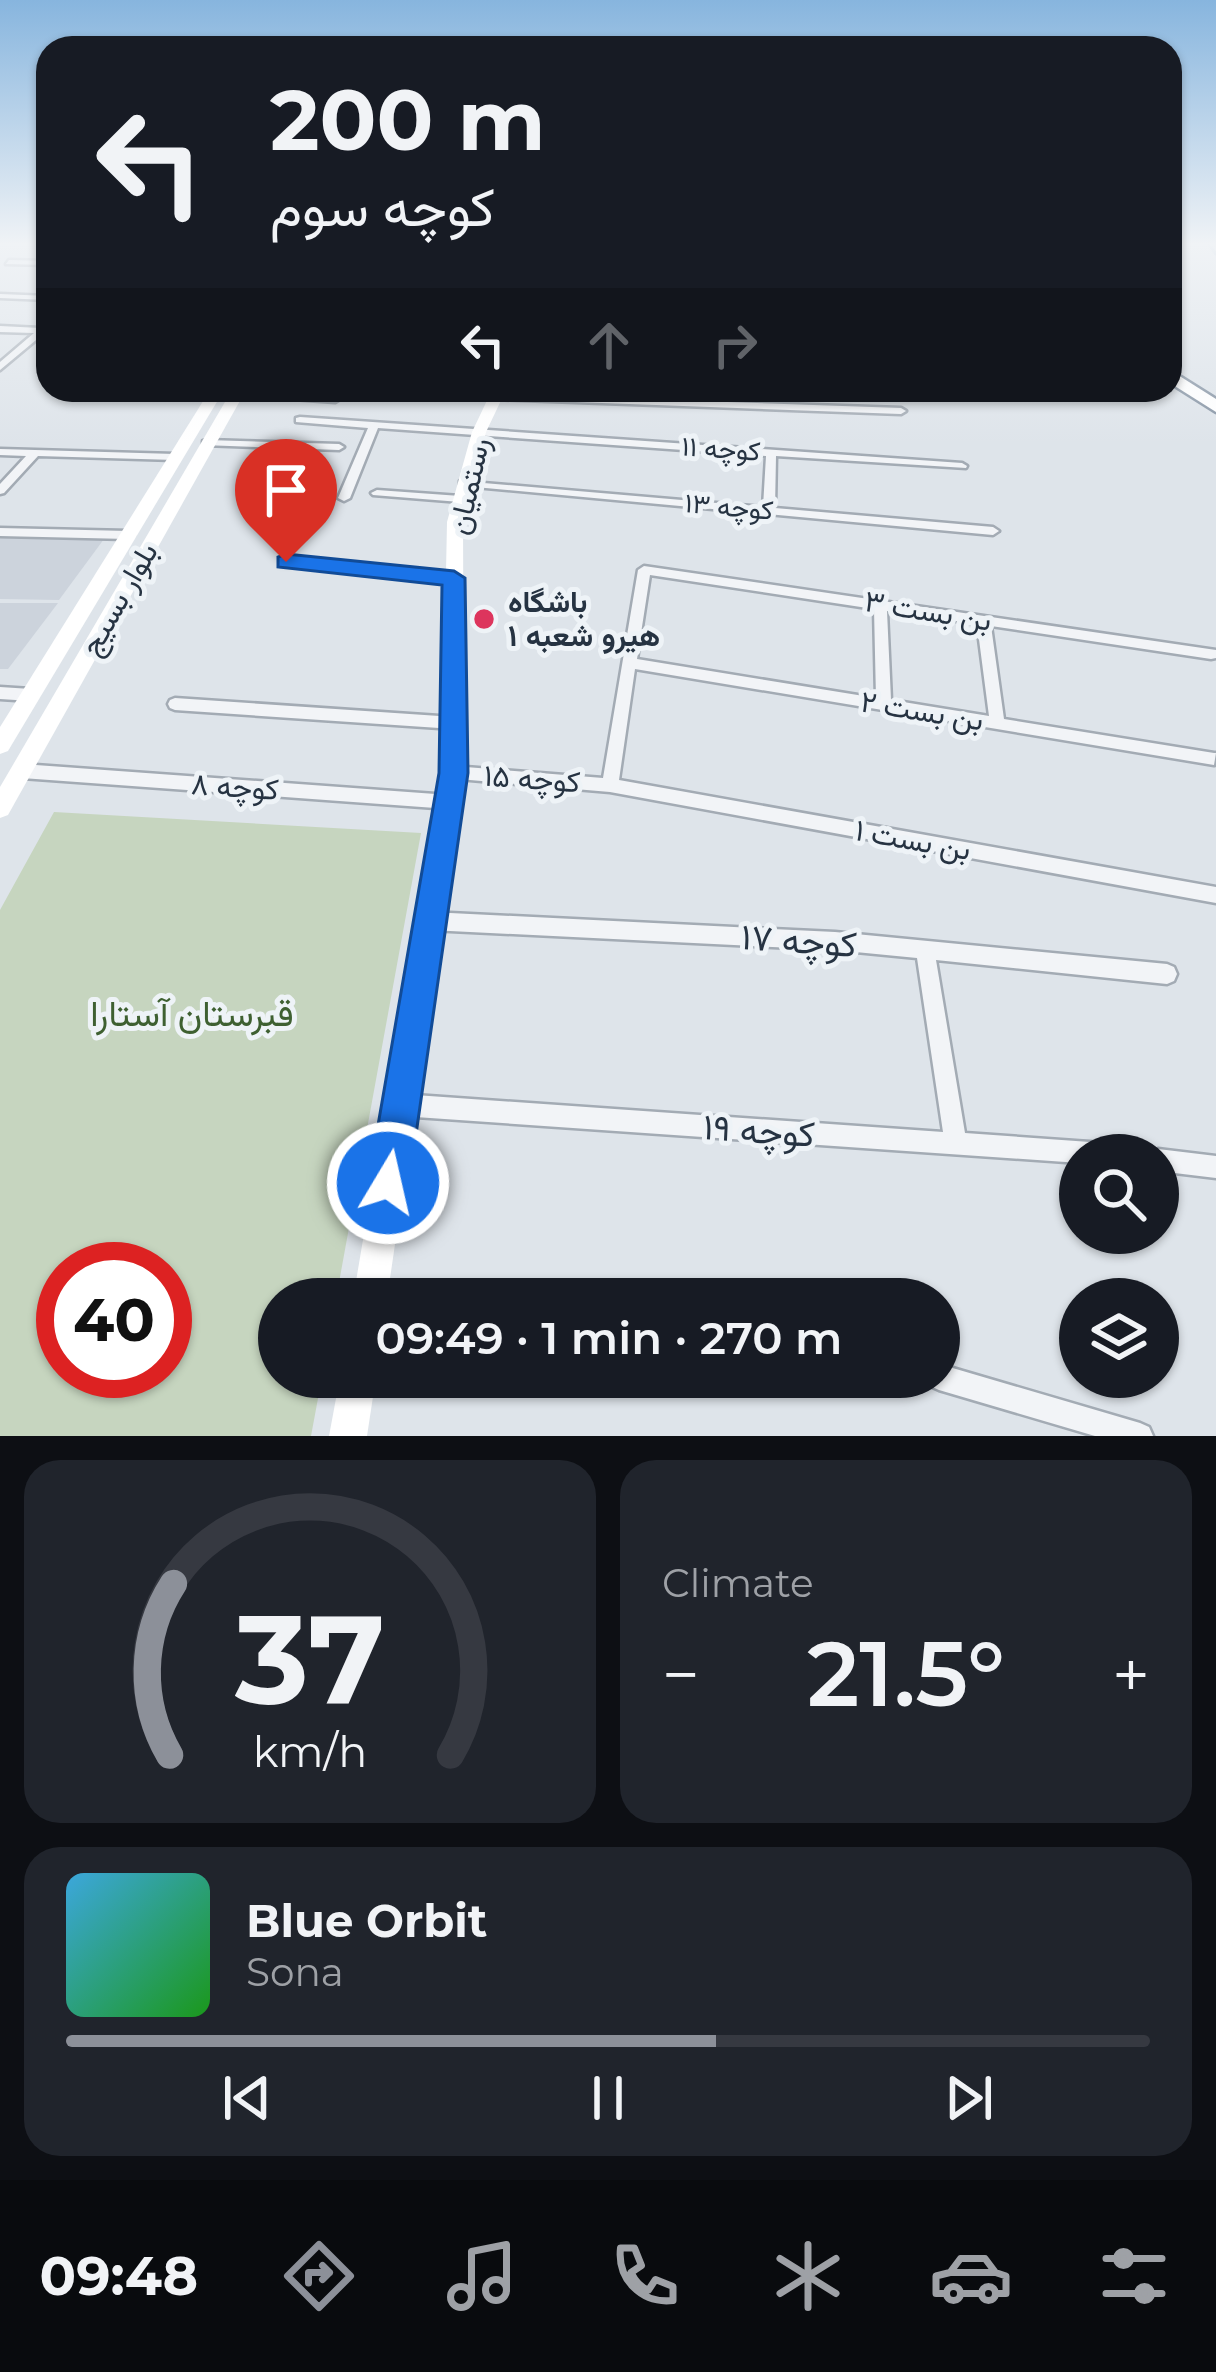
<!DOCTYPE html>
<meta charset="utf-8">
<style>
:root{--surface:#171b24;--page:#20242c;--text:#f1f3f6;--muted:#9ea1a6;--line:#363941;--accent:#8c9099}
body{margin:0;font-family:Montserrat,Vazirmatn,sans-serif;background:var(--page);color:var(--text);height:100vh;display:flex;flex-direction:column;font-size:45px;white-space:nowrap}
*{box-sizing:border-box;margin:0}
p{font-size:39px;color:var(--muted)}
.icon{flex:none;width:66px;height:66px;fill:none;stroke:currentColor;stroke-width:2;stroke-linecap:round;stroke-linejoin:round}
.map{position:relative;height:1436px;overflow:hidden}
.sheet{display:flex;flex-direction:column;gap:24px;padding:24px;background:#0d0f14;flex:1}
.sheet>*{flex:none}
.hud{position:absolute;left:36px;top:36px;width:1146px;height:366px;border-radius:36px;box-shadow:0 3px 9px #0004;background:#171b24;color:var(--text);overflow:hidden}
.buttons{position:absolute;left:1059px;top:1134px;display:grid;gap:24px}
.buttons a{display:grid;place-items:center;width:120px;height:120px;border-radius:50%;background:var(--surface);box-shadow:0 3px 9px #0004;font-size:60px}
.speed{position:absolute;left:36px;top:1242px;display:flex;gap:24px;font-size:60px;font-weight:700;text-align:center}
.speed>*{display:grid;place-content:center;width:156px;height:156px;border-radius:50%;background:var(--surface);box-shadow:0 3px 9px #0004;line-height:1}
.speed .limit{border:18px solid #d22;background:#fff;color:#111}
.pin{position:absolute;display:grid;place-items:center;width:102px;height:102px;color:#fff;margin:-123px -51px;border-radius:50% 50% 50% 0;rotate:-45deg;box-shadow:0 0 12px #0007}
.pin .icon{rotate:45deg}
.me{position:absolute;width:132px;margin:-66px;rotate:9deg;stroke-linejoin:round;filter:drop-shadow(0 0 9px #0008)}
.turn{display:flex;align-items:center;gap:42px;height:252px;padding:0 36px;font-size:54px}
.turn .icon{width:156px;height:156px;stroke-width:2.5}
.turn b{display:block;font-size:84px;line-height:102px}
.lanes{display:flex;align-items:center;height:114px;padding:0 36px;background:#0003;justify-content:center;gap:60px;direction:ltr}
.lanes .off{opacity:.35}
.big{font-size:90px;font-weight:600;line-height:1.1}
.sheet .card{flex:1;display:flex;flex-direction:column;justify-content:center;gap:18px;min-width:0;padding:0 42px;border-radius:36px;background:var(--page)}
.sheet .dial{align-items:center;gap:0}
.dial svg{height:312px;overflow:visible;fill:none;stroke:var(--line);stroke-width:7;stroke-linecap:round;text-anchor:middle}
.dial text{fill:var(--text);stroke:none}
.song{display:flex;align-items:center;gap:36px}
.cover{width:144px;height:144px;border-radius:18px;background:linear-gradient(135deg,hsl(200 70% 55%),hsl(120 70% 35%))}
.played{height:12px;border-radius:6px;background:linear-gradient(90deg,var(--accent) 60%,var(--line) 60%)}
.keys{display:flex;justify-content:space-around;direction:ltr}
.heat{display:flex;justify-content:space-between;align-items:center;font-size:66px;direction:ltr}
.sheet .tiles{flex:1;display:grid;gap:24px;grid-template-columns:1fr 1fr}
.card:last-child{grid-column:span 2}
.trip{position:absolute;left:258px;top:1278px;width:702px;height:120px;border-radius:60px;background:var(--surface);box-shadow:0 3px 9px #0004;font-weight:600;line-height:120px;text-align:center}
.dock{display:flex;height:192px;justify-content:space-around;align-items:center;background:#090b0e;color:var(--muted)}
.dock .icon{width:84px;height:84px}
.dock .current{color:var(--accent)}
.dock b{font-size:54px;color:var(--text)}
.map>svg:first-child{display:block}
.built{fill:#ccd3dc}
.green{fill:#c6d5bf;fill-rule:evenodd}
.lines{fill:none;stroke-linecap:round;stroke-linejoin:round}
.stream{stroke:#95b6ce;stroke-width:3}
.street-casing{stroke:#a3abb4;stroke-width:5}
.highway-casing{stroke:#8492a2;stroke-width:5}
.street{fill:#f2f4f7;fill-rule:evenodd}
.secondary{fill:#fff;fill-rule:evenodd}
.highway{fill:#fff;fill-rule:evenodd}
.route{fill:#1a73e8;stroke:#114b97;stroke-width:3}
.poi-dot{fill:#dd355d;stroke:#eef3f7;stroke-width:4.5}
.labels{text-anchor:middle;stroke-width:10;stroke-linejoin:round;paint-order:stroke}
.far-street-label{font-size:27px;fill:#263342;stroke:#eef3f7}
.street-label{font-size:30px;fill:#263342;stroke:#eef3f7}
.poi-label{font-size:30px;font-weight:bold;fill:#263342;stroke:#eef3f7;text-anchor:start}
.near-street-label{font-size:36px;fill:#263342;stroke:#eef3f7}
.near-park-label{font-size:36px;fill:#3e6031;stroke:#eef3f7}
</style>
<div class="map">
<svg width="1216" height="1436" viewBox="0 0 1216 1436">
<rect width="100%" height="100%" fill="#dee4ea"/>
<g class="built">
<path d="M 0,538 L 104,539 L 59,600 L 0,599 Z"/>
<path d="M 0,603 L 58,603 L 8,669 L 0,669 Z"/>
</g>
<path class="green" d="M 54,812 L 421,833 L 336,1299 L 279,1299 L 279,1377 L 322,1377 L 311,1436 L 0,1436 L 0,910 ZM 63,1269 L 165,1269 L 165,1371 L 63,1371 Z"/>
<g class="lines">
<path class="stream" d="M 1208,243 L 1216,254"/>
<defs>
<g id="street">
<path d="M 9,260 L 48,261 L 48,265 L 6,264 Z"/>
<path d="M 0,294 L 48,296 L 48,300 L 0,298 Z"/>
<path d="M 48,323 L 48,330 L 0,370 L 0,362 L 34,333 L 0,332 L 0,326 L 40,328 Z"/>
<path d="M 235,390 L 335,396 L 340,399 L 335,402 L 238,395 L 235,394 Z"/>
<path d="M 496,394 L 901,408 L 906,411 L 901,414 L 493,399 L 491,397 Z"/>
<path d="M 300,417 L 962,463 L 967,466 L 966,468 L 776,456 L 775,508 L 993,527 L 999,531 L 993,535 L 464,486 L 460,485 L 460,481 L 763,507 L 766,456 L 378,428 L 350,498 L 344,501 L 338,498 L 368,428 L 296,422 L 296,418 Z"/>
<path d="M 207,440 L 339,444 L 344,447 L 339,450 L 203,445 L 203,441 Z"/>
<path d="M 0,449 L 175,454 L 180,457 L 175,460 L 38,456 L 4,493 L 0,494 L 0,484 L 26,456 L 0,455 Z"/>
<path d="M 377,490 L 460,496 L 466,499 L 460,502 L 373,495 L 371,493 Z"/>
<path d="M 0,528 L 128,531 L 134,535 L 128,539 L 0,536 Z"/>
<path d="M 286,558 L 454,575 L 460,579 L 454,583 L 282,565 L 280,562 Z"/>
<path d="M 644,566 L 1216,650 L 1216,658 L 1211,659 L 991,626 L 1004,719 L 1214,753 L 1216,753 L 1214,765 L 635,669 L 619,780 L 1216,887 L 1216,903 L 610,792 L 447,778 L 445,773 L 447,768 L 453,766 L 603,778 L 638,570 ZM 650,575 L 874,609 L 876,698 L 637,659 ZM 887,611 L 977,624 L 989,716 L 891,700 Z"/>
<path d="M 0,687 L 31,689 L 38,695 L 31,701 L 0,699 Z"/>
<path d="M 175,698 L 454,717 L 459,719 L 462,723 L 459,727 L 454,729 L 175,710 L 170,708 L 168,704 L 170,700 Z"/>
<path d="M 22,764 L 449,795 L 455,797 L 457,802 L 455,807 L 449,809 L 22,778 L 16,776 L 14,771 L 16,766 Z"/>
<path d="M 430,912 L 835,932 L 1167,964 L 1174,967 L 1177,974 L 1174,981 L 1167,984 L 936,960 L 965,1133 L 1118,1144 L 1126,1147 L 1129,1155 L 1080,1155 L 1080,1163 L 401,1116 L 393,1113 L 390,1105 L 393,1097 L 401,1094 L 943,1132 L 917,958 L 835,950 L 430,930 L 424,927 L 421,921 L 424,915 Z"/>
<path d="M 1158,1149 L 1216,1156 L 1216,1178 L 1158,1171 L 1158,1155 L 1149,1155 Z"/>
<path d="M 939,1364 L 1140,1423 L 1149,1427 L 1153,1436 L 1095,1436 L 939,1390 L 930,1386 L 926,1377 L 939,1377 Z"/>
</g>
<path id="highway" d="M 1170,370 L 1216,399 L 1216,412 L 1170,383 Z"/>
</defs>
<use href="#street" class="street-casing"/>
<use href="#highway" class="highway-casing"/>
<use href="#street" class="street"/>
<g class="secondary">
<path d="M 210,390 L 224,390 L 8,751 L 0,754 L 0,727 Z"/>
<path d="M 232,390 L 246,390 L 8,815 L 0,818 L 0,787 Z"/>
<path d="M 492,390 L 506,390 L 486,432 L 463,522 L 464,773 L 387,1299 L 353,1299 L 442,773 L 447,522 L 472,432 Z"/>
<path d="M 340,1377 L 376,1377 L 367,1436 L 329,1436 Z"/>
</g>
<use href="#highway" class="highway"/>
</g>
<linearGradient id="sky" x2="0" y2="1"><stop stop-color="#87b5de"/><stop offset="0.55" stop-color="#f0f3f6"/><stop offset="1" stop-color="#f0f3f6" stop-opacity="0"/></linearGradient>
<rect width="1216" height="444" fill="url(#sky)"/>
<path class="route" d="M 286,554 L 454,571 L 465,578 L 468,773 L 409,1183 L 403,1197 L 388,1203 L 374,1197 L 368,1183 L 439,773 L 442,585 L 278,567 L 278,557 Z"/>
<circle class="poi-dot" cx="484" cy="619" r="12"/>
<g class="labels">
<g class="far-street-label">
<text transform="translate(721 449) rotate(4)" y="9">کوچه ۱۱</text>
<text transform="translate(729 507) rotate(5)" y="9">کوچه ۱۳</text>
</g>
<g class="street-label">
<text transform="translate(469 486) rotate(-77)" y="10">رستمیان</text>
<text transform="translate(119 599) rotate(-60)" y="10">بلوار بسیج</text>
<text transform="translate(928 611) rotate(9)" y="10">بن بست ۳</text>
<text transform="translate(922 711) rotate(9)" y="10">بن بست ۲</text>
<text transform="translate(532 779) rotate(4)" y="10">کوچه ۱۵</text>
<text transform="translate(235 787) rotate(4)" y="10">کوچه ۸</text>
<text transform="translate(913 840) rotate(10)" y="10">بن بست ۱</text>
</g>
<g class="poi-label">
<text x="508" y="612">باشگاه<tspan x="508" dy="34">هیرو شعبه ۱</tspan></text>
</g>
<g class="near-street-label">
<text transform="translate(799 940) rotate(4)" y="13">کوچه ۱۷</text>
<text transform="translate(759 1130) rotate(4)" y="13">کوچه ۱۹</text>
</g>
<g class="near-park-label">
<text x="192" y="1026">قبرستان آستارا</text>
</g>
</g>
</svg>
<div class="buttons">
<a><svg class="icon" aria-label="search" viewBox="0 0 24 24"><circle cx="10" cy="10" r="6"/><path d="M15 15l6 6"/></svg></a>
<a><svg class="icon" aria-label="layers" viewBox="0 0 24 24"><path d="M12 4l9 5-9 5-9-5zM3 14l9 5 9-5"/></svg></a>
</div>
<div class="speed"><div class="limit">40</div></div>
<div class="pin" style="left:286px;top:562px;background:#d93025"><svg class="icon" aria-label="arrive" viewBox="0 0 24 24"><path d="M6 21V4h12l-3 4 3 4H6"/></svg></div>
<svg class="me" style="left:388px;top:1183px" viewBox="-20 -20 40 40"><circle r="17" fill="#1a73e8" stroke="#fff" stroke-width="3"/><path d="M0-11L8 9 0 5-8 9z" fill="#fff"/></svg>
<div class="trip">09:49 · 1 min · 270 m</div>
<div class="hud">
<div class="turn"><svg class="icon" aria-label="left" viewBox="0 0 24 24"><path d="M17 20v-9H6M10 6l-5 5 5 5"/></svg><div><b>200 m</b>کوچه سوم</div></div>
<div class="lanes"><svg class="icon" aria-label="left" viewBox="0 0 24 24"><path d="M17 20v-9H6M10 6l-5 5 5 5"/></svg><svg class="icon off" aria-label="ahead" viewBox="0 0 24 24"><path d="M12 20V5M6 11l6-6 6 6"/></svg><svg class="icon off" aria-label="right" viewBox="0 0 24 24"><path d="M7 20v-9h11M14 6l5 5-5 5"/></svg></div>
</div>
</div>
<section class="sheet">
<div class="tiles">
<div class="card dial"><svg viewBox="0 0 100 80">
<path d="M14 69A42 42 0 1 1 86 69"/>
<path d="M14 69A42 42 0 0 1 15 25" stroke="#8c9099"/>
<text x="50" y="56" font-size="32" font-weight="700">37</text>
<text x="50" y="72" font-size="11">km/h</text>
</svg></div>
<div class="card"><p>Climate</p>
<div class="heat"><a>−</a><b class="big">21.5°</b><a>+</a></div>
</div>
<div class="card">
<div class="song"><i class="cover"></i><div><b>Blue Orbit</b><p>Sona</p></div></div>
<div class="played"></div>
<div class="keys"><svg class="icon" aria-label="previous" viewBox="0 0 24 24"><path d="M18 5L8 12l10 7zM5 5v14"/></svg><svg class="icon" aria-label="pause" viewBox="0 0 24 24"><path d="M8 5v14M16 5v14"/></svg><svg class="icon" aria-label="next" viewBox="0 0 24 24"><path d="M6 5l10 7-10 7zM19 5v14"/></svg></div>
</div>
</div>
</section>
<nav class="dock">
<b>09:48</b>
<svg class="icon current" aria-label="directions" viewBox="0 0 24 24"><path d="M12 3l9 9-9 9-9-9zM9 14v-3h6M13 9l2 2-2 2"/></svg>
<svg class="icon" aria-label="music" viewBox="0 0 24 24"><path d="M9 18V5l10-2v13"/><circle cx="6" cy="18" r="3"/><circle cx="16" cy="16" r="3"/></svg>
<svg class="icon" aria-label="phone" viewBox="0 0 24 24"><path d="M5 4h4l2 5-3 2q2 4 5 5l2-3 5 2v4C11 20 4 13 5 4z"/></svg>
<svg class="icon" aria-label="climate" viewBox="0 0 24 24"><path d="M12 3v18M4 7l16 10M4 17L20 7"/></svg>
<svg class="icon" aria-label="car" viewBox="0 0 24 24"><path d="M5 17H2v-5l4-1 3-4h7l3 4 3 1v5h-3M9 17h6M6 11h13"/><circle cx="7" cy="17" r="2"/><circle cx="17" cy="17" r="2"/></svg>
<svg class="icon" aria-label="filters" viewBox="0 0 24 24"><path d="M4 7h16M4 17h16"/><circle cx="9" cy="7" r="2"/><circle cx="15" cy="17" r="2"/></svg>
</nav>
